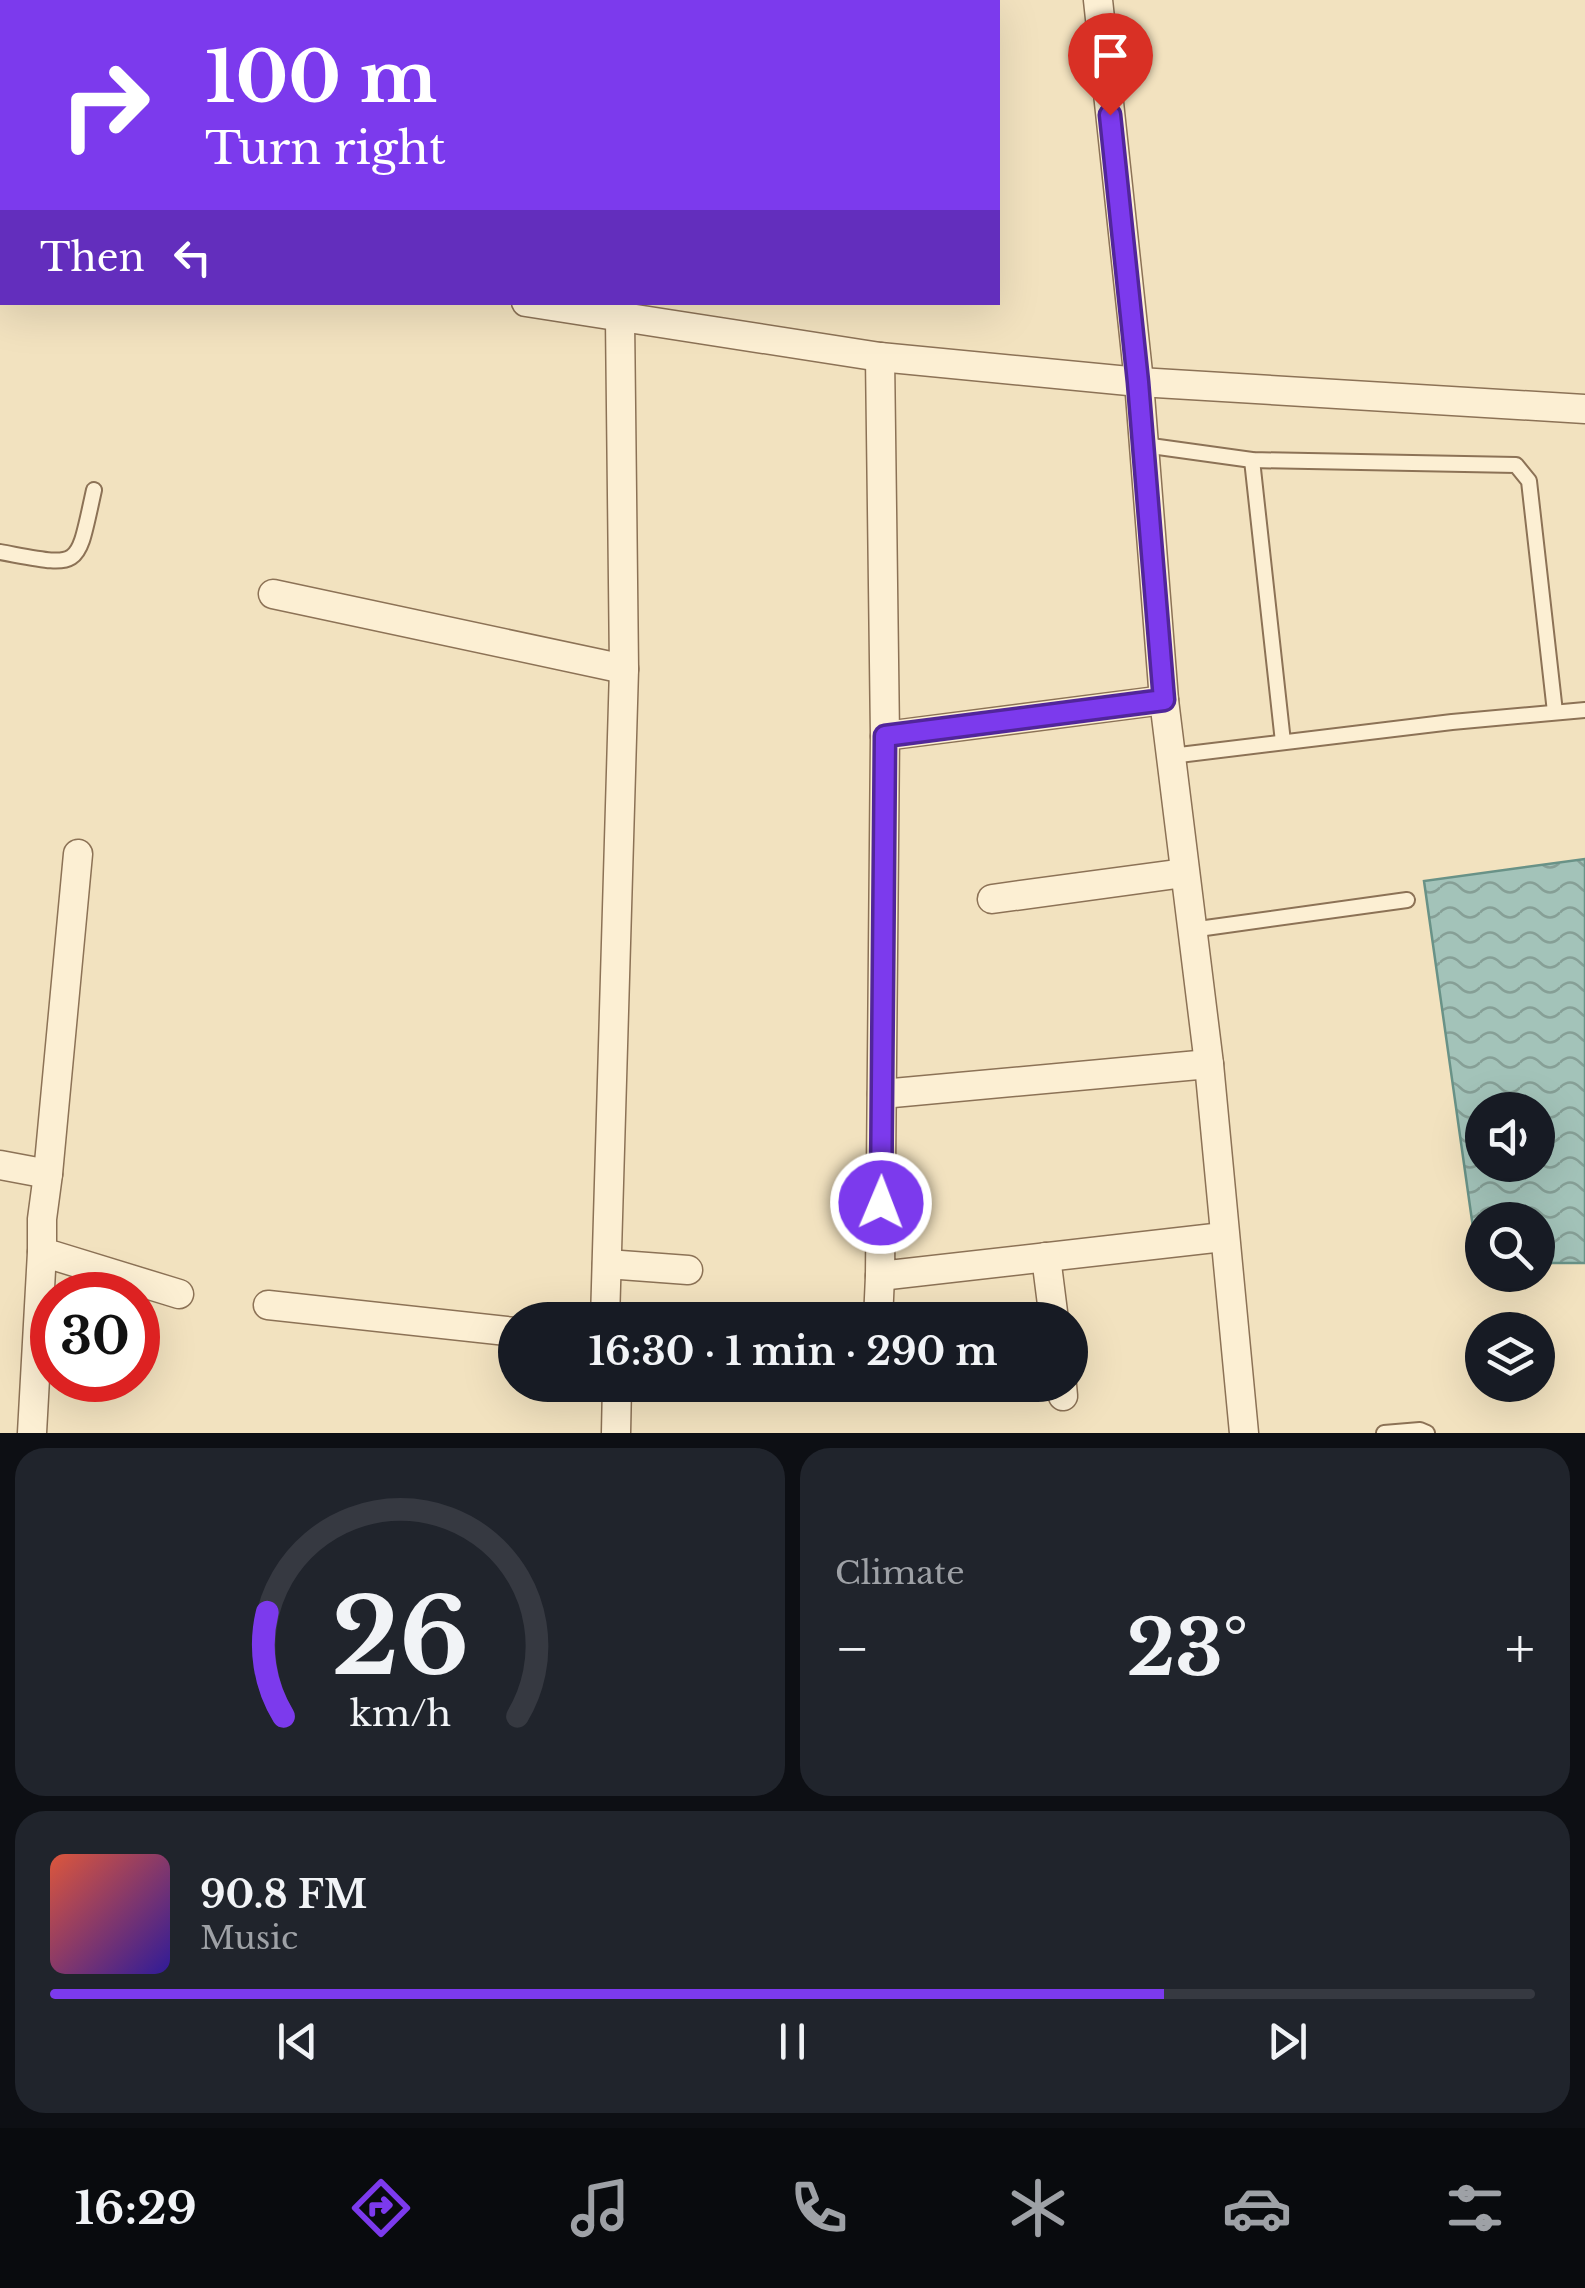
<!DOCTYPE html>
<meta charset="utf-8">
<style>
:root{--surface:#171b24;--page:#20242c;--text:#f1f3f6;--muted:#9ea1a6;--line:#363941;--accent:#7c3aed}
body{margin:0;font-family:"Libre Baskerville",serif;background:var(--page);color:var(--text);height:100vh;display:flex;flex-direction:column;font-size:38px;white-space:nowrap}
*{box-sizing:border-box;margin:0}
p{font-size:32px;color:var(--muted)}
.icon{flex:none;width:55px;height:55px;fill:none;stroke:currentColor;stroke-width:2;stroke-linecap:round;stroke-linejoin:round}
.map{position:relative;height:1433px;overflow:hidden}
.drawer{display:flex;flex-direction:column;gap:15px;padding:15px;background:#0d0f14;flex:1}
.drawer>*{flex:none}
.hud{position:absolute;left:0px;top:0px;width:1000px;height:305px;box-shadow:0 10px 40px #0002;background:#7c3aed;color:#fff;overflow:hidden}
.fabs{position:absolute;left:1465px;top:1092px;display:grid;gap:20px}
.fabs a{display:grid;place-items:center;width:90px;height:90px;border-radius:50%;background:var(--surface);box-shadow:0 10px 40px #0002;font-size:50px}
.speed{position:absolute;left:30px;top:1272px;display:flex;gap:20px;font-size:50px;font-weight:700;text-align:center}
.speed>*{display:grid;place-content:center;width:130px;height:130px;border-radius:50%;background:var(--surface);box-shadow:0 10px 40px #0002;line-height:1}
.speed .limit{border:15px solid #d22;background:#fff;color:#111}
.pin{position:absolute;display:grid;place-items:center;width:85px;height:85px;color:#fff;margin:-102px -42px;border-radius:50% 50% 50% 0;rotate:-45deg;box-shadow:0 0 10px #0007}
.pin .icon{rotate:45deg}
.me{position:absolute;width:110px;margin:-55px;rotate:1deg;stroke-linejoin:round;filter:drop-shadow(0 0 8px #0008)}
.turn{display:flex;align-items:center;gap:35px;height:210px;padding:0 40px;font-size:45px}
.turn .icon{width:130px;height:130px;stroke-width:2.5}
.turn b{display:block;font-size:70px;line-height:85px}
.then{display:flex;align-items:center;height:95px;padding:0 40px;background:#0003;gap:20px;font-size:38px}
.big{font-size:75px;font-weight:800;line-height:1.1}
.drawer .tile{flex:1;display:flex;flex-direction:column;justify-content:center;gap:15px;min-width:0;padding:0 35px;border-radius:30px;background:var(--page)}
.drawer .dial{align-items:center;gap:0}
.dial svg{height:260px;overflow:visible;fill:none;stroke:var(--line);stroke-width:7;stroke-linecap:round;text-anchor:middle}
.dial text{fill:var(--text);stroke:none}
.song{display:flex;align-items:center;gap:30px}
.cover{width:120px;height:120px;border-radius:15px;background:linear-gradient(135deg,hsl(10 70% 55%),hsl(250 70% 35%))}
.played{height:10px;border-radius:5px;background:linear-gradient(90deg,var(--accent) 75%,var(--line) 75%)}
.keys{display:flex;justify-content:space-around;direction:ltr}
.heat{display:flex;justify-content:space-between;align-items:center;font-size:55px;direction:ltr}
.drawer .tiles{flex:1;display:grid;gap:15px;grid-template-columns:1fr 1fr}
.tile:last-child{grid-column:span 2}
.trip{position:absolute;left:498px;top:1302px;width:590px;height:100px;border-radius:50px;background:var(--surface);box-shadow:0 10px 40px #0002;font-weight:800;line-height:100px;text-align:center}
.menu{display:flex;height:160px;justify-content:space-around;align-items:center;background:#090b0e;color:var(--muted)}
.menu .icon{width:70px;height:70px}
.menu .on{color:var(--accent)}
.menu b{font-size:45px;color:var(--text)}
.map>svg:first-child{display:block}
.water{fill:url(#water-waves);stroke:#699287;stroke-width:2.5;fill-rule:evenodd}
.building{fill:#d39871;stroke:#8d5939;stroke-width:2.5}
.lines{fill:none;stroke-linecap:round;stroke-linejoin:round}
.lane-casing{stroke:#8c7256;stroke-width:18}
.street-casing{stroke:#8c7256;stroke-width:31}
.lane{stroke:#fcefd3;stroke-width:14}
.street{stroke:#fcefd3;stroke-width:28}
.route-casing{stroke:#51269a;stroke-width:25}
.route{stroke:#7c3aed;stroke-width:18}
</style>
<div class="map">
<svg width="1585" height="1433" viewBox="0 0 1585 1433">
<defs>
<pattern id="water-waves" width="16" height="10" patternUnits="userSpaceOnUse" patternTransform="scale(2.5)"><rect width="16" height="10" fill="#a3c3b9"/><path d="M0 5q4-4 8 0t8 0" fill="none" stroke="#869f96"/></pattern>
</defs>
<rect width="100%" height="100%" fill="#f2e2bf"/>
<path class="water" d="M 1585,859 L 1585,1263 L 1538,1263 L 1538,1220 L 1482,1220 L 1482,1263 L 1478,1263 L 1424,881 ZM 1482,1110 L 1538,1110 L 1538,1165 L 1482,1165 Z"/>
<g class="building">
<path d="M 0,0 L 174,0 L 2,4 Z"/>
<path d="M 195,0 L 542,0 L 195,2 Z"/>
</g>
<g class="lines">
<defs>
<g id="lane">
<path d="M 554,0 L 554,2"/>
<path d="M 185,2 L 186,0"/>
<path d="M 0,23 L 2,23"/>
<path d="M 1144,445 L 1252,460 L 1516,465 L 1529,481 L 1555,712"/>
<path d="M 1252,460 L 1283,742"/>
<path d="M 0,552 C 83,567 76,571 94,490"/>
<path d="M 1171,756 L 1452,722 L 1585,710"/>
<path d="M 1191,930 L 1407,900"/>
<path d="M 1384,1433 L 1420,1430 L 1427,1433"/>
</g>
<g id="street">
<path d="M 579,0 L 579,2"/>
<path d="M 1098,0 L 1139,382 L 1164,700 L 1209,1064 L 1244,1433"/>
<path d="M 0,214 L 2,215"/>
<path d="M 526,302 L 880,357 L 1139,382 L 1585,409"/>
<path d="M 880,357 L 885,736 L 880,1276 L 1223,1237"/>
<path d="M 273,594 L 624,669"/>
<path d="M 885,736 L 1164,700"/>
<path d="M 992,899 L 1184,873"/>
<path d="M 882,1094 L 1209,1064"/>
<path d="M 0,1165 L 48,1174 L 78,854"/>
<path d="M 48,1174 L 42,1219 L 42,1252 L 179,1294"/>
<path d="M 1046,1257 L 1054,1320"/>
<path d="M 607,1264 L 688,1270"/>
<path d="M 268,1305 L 515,1332"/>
<path d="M 605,1320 L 624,669 L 620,319"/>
<path d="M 878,1320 L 880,1276"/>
<path d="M 1062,1385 L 1063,1396"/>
<path d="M 32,1433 L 42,1252"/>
<path d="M 616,1433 L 617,1385"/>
</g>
</defs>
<use href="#lane" class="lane-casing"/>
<use href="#street" class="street-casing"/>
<use href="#lane" class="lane"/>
<use href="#street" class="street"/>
</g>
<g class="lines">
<defs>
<path id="route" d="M 881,1203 L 885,736 L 1164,700 L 1138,382 L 1110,115"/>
</defs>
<use href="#route" class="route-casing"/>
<use href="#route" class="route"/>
</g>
</svg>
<div class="fabs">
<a><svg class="icon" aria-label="sound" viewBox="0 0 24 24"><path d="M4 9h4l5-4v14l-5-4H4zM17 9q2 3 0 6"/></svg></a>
<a><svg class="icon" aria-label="search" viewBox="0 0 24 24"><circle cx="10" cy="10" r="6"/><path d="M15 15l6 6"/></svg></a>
<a><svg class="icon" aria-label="layers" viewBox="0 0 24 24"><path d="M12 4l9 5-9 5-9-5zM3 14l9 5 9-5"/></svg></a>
</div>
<div class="speed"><div class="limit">30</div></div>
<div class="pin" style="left:1110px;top:115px;background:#d93025"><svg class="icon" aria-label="arrive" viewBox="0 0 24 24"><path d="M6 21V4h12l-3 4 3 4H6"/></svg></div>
<svg class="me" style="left:881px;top:1203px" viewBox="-20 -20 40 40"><circle r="17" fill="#7c3aed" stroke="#fff" stroke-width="3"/><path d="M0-11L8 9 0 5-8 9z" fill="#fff"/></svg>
<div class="trip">16:30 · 1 min · 290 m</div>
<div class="hud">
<div class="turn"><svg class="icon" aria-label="right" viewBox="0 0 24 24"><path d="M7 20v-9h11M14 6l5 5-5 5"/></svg><div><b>100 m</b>Turn right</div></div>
<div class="then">Then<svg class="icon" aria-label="left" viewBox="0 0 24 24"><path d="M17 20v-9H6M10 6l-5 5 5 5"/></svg></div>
</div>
</div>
<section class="drawer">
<div class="tiles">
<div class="tile dial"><svg viewBox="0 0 100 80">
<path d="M14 69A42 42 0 1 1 86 69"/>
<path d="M14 69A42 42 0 0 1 9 37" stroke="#7c3aed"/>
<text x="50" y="56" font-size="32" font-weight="700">26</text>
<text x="50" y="72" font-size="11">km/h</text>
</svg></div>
<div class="tile"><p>Climate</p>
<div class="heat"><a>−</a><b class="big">23°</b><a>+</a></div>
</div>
<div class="tile">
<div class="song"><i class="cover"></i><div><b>90.8 FM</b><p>Music</p></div></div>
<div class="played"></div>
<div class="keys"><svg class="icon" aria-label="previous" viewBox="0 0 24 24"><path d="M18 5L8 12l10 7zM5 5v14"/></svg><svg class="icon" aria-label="pause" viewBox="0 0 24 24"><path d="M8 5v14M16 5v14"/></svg><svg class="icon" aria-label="next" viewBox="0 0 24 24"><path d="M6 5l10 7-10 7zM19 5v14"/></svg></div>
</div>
</div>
</section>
<nav class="menu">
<b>16:29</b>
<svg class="icon on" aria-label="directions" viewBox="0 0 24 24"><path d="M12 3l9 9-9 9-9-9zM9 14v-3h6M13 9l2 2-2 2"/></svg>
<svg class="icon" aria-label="music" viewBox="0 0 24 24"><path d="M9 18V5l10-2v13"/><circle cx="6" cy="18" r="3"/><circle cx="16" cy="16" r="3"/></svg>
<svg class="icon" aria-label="phone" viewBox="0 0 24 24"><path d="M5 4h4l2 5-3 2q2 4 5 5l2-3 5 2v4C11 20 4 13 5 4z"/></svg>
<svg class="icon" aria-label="climate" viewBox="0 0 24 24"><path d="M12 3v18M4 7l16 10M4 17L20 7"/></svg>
<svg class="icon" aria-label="car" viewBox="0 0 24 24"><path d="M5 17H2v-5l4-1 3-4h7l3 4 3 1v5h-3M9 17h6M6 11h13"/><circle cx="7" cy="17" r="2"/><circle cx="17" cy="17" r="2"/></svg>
<svg class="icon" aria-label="filters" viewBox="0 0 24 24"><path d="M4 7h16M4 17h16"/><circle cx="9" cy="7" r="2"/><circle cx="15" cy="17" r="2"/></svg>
</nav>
